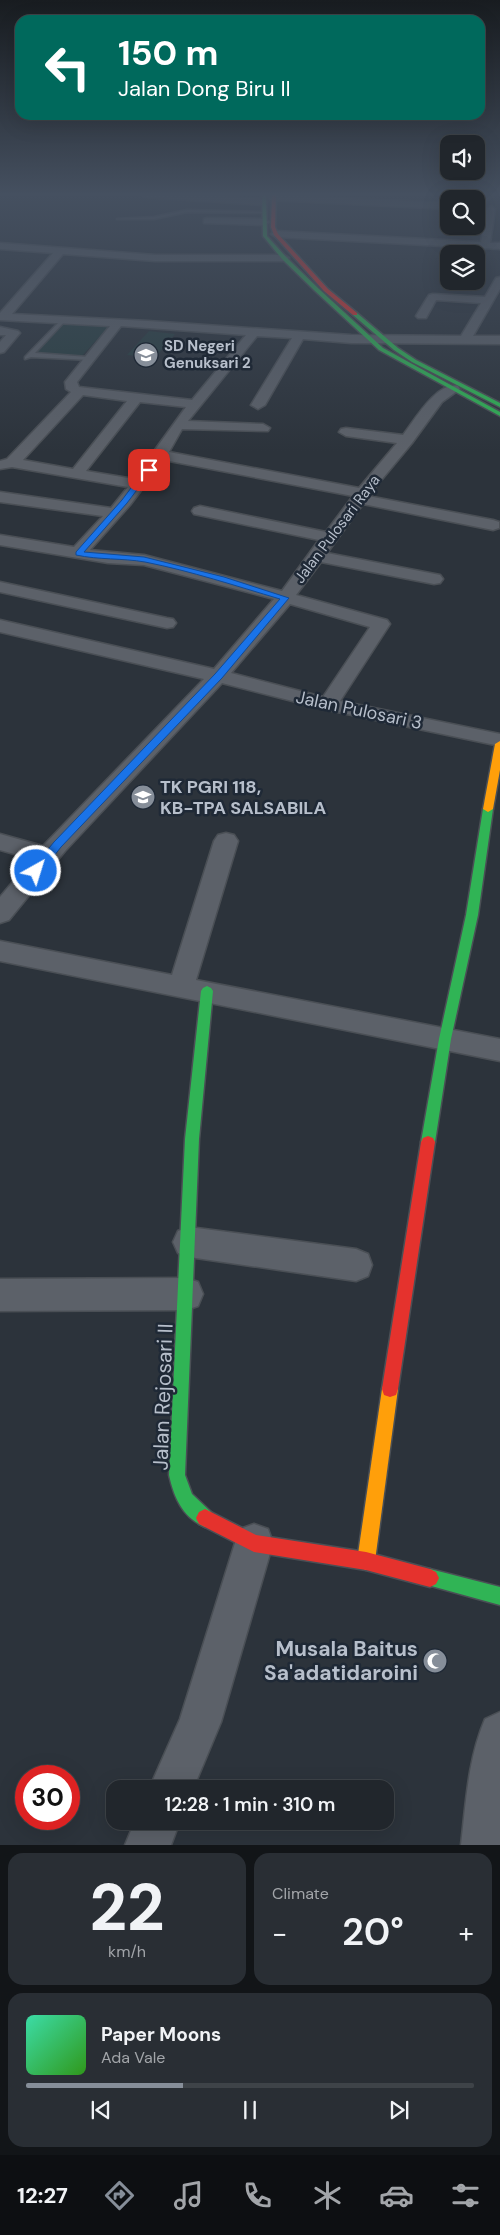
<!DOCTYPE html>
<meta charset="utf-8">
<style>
:root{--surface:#21262c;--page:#292e34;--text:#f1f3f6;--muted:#a2a5a9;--line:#3e4348;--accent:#868e99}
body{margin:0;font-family:"DM Sans",sans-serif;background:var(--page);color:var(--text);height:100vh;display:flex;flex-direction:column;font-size:19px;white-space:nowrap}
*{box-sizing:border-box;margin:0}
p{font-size:16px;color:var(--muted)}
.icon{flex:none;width:28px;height:28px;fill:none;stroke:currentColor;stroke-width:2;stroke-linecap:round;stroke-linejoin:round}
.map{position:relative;height:1845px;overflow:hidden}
.side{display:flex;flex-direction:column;gap:8px;padding:8px;background:#121518;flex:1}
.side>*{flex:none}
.top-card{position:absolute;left:15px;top:15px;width:470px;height:105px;border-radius:15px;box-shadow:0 5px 20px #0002,0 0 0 1px var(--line);background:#00695c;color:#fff;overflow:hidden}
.tools{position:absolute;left:440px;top:135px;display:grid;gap:10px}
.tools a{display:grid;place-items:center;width:45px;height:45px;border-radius:10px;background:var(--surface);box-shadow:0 5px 20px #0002,0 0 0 1px var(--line);font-size:25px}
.speed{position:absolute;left:15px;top:1765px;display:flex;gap:10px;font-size:25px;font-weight:700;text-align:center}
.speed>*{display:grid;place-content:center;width:65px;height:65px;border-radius:50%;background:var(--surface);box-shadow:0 5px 20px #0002,0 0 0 1px var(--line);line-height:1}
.speed .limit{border:8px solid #d22;background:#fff;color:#111}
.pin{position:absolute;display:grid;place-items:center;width:42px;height:42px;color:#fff;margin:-21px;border-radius:10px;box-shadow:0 2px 8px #0006}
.me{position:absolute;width:55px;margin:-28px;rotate:39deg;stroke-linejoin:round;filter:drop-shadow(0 0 4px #0008)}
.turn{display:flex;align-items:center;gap:18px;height:105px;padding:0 20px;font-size:22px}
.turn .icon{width:65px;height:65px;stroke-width:2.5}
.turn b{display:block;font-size:35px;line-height:42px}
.big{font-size:38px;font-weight:600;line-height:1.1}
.side .widget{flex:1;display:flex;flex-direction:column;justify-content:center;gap:8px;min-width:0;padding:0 18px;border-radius:15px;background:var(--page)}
.side .dial{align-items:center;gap:0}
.dial b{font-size:65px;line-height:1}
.song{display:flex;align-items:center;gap:15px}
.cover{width:60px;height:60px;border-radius:8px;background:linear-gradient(135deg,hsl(160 70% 55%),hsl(110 70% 35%))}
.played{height:5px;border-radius:2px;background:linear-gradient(90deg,var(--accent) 35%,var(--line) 35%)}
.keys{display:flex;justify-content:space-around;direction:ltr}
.heat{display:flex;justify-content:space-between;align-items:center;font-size:28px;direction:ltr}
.side .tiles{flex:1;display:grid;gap:8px;grid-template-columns:1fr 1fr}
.widget:last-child{grid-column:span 2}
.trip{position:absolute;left:106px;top:1780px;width:288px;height:50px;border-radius:15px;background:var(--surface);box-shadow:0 5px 20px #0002,0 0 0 1px var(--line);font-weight:600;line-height:50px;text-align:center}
.tabs{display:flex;height:80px;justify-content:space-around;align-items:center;background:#0d0f12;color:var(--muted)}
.tabs .icon{width:35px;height:35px}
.tabs .on{color:var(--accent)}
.tabs b{font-size:22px;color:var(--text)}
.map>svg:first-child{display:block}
.green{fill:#293e41}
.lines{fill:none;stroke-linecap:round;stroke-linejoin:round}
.lane-casing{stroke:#4a4f55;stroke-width:3}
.street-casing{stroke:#4a4f55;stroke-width:3}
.fast-casing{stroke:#4a4f55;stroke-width:3}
.slow-casing{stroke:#4a4f55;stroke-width:3}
.jam-casing{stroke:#4a4f55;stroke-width:3}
.lane{fill:#5c6169;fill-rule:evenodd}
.street{fill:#5c6169;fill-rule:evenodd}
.fast{fill:#30b455;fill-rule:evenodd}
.slow{fill:#ff9f0a;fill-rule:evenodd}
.jam{fill:#e5322d;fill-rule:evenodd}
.route{fill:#1a73e8;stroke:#114b97}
.labels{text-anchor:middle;stroke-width:5;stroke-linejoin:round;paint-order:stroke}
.far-poi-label{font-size:15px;font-weight:bold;fill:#b7bfcb;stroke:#1f2936;text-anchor:start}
.far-street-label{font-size:15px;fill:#b7bfcb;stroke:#1f2936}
.street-label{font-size:18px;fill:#b7bfcb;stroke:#1f2936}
.poi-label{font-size:18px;font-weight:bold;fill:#b7bfcb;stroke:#1f2936;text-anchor:start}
.near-street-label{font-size:21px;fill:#b7bfcb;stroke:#1f2936}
.near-poi-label{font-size:21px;font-weight:bold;fill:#b7bfcb;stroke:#1f2936;text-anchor:end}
</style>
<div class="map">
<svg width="500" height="1845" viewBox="0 0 500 1845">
<rect width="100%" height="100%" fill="#2c333b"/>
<g class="green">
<path d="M 66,322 L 110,325 L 81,357 L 35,353 Z"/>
<path d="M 149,331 L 175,334 L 155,358 L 127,355 Z"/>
</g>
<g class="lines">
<defs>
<g id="lane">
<path d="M 187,210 L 263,212 L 265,213 L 187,212 L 154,219 L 117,219 L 154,217 Z"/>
<path d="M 63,318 L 65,321 L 35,353 L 88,357 L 90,360 L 31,357 L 25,359 L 25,357 Z"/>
</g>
<g id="street">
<path d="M 141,194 L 179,194 L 263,199 L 267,202 L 263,205 L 145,197 Z"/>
<path d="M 464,194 L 487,194 L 491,197 L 487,200 L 467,198 L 464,197 Z"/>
<path d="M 273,195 L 449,203 L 449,209 L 270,200 L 269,198 Z"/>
<path d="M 491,206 L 495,209 L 490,243 L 500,243 L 500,249 L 276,237 L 271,234 L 276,231 L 481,242 L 487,209 Z"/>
<path d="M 207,218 L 264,219 L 269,222 L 264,225 L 204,223 L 204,219 Z"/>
<path d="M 0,243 L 155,255 L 284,255 L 289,258 L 284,261 L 155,261 L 63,254 L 12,314 L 148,321 L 351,335 L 461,336 L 481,303 L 436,300 L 426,318 L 418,318 L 416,316 L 429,295 L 433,294 L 485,297 L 496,278 L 500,277 L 500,289 L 473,336 L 500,336 L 500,344 L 351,343 L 303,339 L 265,405 L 258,409 L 251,405 L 292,338 L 257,336 L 188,421 L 263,424 L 270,428 L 268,431 L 182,429 L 169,452 L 359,488 L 397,443 L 346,436 L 339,432 L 341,429 L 346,428 L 403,435 C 414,421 437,381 458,386 L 460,389 L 442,402 L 412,443 L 368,496 L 493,520 L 499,522 L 499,528 L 493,530 L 363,504 L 327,553 L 440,575 L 443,579 L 440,583 L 434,584 L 321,562 L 296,595 L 387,620 L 390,624 L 340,701 L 500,734 L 500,746 L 328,710 L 222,683 L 65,851 L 9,920 L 0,923 L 0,897 L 32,859 L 0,850 L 0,834 L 43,846 L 204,679 L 0,632 L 0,620 L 214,669 L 274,599 L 144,565 L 108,563 L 0,545 L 0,535 L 74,547 L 103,516 L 0,502 L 0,492 L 111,508 L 128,487 L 12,467 L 0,469 L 0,461 L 7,459 L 71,392 L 66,389 L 65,382 L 110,326 L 0,320 L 0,313 L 53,253 L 0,249 ZM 121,326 L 246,335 L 192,400 L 79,387 L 77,382 ZM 83,395 L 127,401 L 73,469 L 23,460 ZM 140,402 L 186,407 L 134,479 L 86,471 ZM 164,460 L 353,496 L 326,532 L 200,506 L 194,508 L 192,511 L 194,514 L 319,540 L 282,591 L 144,555 L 90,550 L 130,505 ZM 290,604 L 370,627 L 323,697 L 231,673 Z"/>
<path d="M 0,327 L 18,331 L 20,333 L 4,352 L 0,353 L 0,342 L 6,335 L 0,335 Z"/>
<path d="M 0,582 L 167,618 L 173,619 L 176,623 L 173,627 L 167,628 L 0,592 Z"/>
<path d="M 226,833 L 234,835 L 238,841 L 196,980 L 500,1039 L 500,1061 L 0,961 L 0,941 L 172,975 L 214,841 L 218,835 Z"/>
<path d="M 189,1227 L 356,1249 L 368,1254 L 372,1265 L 368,1276 L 356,1281 L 189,1257 L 178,1253 L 173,1242 L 178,1231 Z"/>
<path d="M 186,1278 L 198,1282 L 203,1294 L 198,1306 L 186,1310 L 0,1311 L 0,1279 Z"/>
<path d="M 254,1524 L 268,1529 L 273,1543 L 221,1722 L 193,1789 L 149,1789 L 180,1719 L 235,1543 L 240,1529 Z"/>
<path d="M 500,1712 L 500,1845 L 461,1845 C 466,1802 468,1759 485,1719 Z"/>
<path d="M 135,1821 L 180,1821 L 171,1845 L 125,1845 Z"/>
</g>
<g id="fast">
<path d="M 262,194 L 266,194 L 267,236 L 286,257 L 319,289 L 383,348 L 500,412 L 500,416 L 379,350 L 315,291 L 282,259 L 263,236 Z"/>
<path d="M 353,313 L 357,313 L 398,348 L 416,360 L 500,403 L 500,407 L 412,362 L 394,350 L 353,315 Z"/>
<path d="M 488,806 L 493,809 L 478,915 L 451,1039 L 435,1142 L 433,1146 L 428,1148 L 423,1146 L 421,1142 L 439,1039 L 466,915 L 483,809 Z"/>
<path d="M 207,986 L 211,988 L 213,991 L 199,1139 L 185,1475 L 192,1494 L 211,1512 L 214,1518 L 211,1524 L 205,1527 C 182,1517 174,1497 169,1475 L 185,1139 L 201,991 L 203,988 Z"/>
<path d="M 430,1569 L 500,1587 L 500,1605 L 424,1584 L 421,1578 L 424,1572 Z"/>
</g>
<g id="slow">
<path d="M 500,741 L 500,770 L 493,809 L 488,812 L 483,809 L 495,744 Z"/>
<path d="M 390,1381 L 396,1383 L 398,1389 L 375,1561 L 372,1567 L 366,1570 L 360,1567 L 357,1561 L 382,1389 L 384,1383 Z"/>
</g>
<g id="jam">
<path d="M 272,194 L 276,194 L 275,227 L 278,234 L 328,289 L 357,313 L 357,315 L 353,315 L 324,291 L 274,235 L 271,227 Z"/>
<path d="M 428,1136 L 433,1138 L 435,1142 L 398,1389 L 396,1395 L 390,1397 L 384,1395 L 382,1389 L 421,1142 L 423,1138 Z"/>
<path d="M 205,1509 L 256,1535 L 366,1552 L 430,1569 L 436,1572 L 439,1578 L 436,1584 L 430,1587 L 366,1570 L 254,1552 L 199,1524 L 196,1518 L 199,1512 Z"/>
</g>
</defs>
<use href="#lane" class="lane-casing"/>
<use href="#street" class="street-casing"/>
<use href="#fast" class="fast-casing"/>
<use href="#slow" class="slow-casing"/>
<use href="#jam" class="jam-casing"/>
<use href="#lane" class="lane"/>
<use href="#street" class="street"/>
<use href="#fast" class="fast"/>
<use href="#slow" class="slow"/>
<use href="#jam" class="jam"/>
</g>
<linearGradient id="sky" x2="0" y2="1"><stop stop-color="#181c20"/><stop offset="0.43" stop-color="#455060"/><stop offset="1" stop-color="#455060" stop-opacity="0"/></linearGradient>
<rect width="500" height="452" fill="url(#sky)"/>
<path class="route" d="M 146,468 L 152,470 L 127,503 L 84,552 L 144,557 L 224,577 L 289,598 L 222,678 L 61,847 L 40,874 L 36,875 L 30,871 L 54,842 L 215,674 L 280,599 C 236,586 191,571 145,562 C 122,558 99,560 76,555 L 76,552 L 122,500 Z"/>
<defs>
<symbol id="school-disc" viewBox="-11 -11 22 22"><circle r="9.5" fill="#868e99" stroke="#1f2936"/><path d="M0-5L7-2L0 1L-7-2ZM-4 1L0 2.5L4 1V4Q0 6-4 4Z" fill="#fff"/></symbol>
<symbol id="mosque-disc" viewBox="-11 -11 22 22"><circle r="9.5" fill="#868e99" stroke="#1f2936"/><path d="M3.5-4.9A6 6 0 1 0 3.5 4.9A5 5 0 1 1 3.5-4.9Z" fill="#fff"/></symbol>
</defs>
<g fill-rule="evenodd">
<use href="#school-disc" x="132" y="341" width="28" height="28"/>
<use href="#school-disc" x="129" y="783" width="28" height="28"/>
<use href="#mosque-disc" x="421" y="1647" width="28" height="28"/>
</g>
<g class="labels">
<g class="far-poi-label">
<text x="164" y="351">SD Negeri<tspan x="164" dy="17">Genuksari 2</tspan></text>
</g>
<g class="far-street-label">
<text transform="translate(337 529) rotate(-53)" y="5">Jalan Pulosari Raya</text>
</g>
<g class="street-label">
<text transform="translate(359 710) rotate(12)" y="6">Jalan Pulosari 3</text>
</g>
<g class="poi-label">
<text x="160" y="793">TK PGRI 118,<tspan x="160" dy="21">KB-TPA SALSABILA</tspan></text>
</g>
<g class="near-street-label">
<text transform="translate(163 1397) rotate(-88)" y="7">Jalan Rejosari II</text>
</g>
<g class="near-poi-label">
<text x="418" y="1656">Musala Baitus<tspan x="418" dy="24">Sa'adatidaroini</tspan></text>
</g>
</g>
</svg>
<div class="tools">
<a><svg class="icon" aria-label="sound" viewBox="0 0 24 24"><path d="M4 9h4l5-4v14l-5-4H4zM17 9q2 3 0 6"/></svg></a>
<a><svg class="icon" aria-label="search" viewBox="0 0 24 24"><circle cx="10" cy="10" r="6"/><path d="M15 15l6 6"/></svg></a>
<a><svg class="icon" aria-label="layers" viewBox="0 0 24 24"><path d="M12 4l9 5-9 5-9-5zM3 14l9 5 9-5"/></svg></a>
</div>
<div class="speed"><div class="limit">30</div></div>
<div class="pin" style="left:149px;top:470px;background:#d93025"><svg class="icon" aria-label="arrive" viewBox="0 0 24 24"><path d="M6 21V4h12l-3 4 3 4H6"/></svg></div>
<svg class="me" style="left:36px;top:871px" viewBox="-20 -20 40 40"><circle r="17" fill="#1a73e8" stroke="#fff" stroke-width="3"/><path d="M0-11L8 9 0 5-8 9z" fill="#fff"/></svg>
<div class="trip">12:28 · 1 min · 310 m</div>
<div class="top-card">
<div class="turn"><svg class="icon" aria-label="left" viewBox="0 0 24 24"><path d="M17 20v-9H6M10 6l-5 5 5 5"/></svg><div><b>150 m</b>Jalan Dong Biru II</div></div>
</div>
</div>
<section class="side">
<div class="tiles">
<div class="widget dial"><b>22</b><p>km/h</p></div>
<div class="widget"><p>Climate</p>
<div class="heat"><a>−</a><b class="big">20°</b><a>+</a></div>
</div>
<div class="widget">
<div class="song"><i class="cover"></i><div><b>Paper Moons</b><p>Ada Vale</p></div></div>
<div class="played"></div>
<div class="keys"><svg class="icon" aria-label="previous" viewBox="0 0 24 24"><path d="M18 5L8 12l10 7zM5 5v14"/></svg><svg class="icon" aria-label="pause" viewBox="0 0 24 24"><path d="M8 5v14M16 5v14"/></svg><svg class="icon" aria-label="next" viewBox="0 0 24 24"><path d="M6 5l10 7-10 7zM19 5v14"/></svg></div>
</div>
</div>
</section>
<nav class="tabs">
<b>12:27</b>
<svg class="icon on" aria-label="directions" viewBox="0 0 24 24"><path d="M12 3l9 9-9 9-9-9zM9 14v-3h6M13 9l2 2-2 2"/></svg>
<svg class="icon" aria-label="music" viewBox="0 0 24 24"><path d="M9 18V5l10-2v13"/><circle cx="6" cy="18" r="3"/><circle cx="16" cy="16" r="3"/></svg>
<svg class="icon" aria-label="phone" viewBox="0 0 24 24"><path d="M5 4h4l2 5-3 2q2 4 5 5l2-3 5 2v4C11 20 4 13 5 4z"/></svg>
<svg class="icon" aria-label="climate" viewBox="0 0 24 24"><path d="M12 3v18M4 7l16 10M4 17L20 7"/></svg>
<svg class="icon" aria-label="car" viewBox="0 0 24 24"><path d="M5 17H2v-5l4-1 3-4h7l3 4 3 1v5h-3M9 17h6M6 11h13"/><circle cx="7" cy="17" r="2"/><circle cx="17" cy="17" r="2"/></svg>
<svg class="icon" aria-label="filters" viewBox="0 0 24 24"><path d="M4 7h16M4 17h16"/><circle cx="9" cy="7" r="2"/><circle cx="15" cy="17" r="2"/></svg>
</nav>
